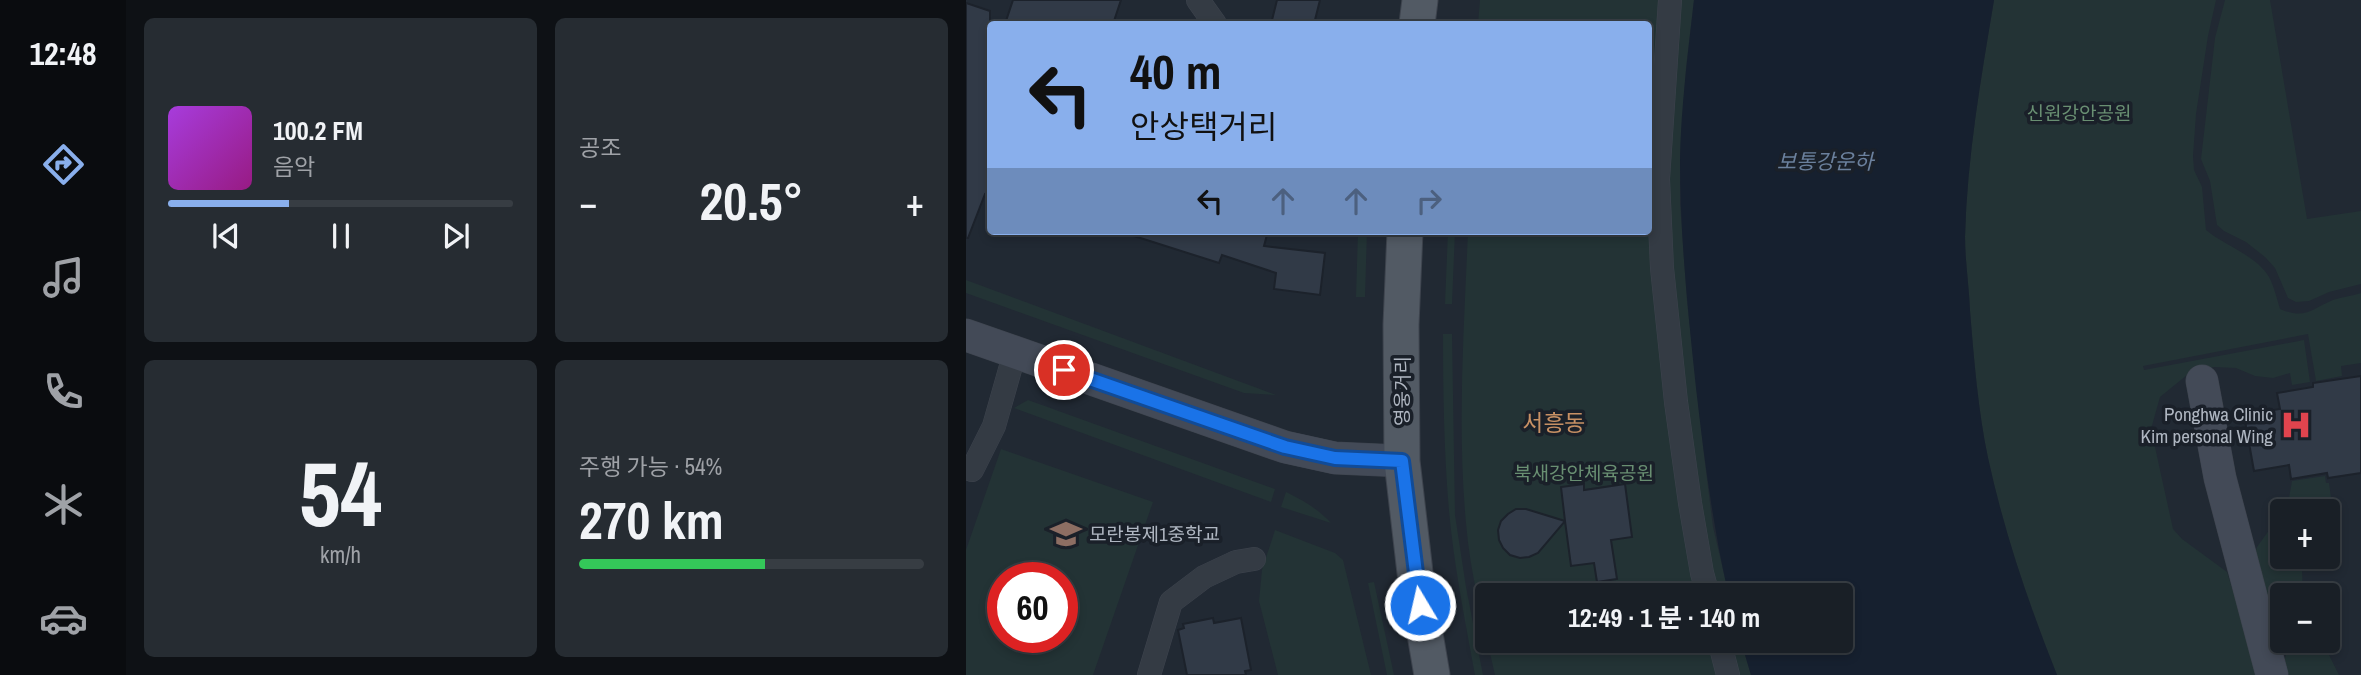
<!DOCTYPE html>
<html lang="ko">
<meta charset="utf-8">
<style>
:root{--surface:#191f26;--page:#262c32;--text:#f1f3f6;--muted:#9fa2a7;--line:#373d43;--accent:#89afec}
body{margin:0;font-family:"Archivo Narrow","Noto Sans KR",sans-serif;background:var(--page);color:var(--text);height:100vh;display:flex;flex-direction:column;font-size:26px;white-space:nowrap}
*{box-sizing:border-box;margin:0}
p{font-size:23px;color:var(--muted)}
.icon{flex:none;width:38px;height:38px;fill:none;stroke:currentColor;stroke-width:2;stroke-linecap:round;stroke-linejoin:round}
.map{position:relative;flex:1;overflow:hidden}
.drawer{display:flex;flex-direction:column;gap:18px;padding:18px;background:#0e1115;width:840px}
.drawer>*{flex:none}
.banner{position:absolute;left:21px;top:21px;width:665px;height:214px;border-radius:7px;box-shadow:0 4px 10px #0003,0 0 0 2px var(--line);background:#89afec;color:#111;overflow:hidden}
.fabs{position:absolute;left:1304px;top:499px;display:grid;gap:14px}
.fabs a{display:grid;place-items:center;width:70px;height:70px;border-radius:7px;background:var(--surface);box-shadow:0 4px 10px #0003,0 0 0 2px var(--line);font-size:35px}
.speed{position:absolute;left:21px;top:562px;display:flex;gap:14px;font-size:35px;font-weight:700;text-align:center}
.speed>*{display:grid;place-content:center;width:91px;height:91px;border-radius:50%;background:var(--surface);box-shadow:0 4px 10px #0003,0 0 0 2px var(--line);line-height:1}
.speed .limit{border:10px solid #d22;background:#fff;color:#111}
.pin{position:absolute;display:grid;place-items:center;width:60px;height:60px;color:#fff;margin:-30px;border:4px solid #fff;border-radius:50%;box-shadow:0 2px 7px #0007}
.me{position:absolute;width:77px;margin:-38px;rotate:351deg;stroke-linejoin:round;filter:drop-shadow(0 0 5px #0008)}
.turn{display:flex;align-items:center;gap:24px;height:147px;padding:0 28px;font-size:32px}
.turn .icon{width:91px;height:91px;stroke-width:2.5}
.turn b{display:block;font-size:49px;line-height:60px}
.lanes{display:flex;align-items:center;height:66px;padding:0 28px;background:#0003;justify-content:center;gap:35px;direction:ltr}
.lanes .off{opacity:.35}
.big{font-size:52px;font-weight:700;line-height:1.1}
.drawer .widget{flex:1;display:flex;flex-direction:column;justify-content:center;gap:10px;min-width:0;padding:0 24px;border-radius:10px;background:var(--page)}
.drawer .dial{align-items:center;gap:0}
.dial b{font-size:91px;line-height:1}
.song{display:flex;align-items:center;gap:21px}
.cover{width:84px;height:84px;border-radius:10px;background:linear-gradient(135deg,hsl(280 70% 55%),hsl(310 70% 35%))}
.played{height:7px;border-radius:4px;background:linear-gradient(90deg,var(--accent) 35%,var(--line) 35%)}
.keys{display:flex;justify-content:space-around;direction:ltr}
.heat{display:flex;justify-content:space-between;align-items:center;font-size:38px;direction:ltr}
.charge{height:10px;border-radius:5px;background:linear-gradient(90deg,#34c759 54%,var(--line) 0)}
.drawer .tiles{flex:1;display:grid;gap:18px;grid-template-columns:repeat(2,1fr)}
.trip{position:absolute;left:509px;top:583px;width:378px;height:70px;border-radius:7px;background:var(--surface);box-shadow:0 4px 10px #0003,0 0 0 2px var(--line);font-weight:700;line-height:70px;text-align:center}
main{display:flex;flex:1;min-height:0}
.menu{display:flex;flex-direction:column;width:126px;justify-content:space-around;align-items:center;background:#0a0c0f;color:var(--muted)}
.menu .icon{width:49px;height:49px}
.menu .selected{color:var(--accent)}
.menu b{font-size:32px;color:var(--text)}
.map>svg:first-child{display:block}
.green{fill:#233335;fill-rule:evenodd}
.water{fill:#16202f}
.building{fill:#313a47;stroke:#1c222b;stroke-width:2}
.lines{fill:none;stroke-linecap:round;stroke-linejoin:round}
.street-casing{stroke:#3e444e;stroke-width:24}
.secondary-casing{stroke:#3e444e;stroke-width:33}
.primary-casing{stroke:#3e444e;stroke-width:37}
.street{stroke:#343b44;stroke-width:23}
.secondary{stroke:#434a57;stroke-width:32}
.primary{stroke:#525a64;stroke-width:35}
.route-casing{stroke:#114b97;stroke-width:18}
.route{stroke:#1a73e8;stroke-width:12}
.labels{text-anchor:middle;stroke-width:7;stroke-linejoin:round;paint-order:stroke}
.park-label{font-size:19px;fill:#698f72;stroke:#1a2029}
.street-label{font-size:19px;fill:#afb6c1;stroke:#1a2029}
.poi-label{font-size:19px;fill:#afb6c1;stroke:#1a2029;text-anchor:end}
.water-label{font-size:21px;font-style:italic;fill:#6b809d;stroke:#1a2029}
.quarter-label{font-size:23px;fill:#c79064;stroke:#1a2029}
</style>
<main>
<nav class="menu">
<b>12:48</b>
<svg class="icon selected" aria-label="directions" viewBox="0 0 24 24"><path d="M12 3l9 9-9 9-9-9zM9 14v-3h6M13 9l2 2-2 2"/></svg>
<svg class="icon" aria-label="music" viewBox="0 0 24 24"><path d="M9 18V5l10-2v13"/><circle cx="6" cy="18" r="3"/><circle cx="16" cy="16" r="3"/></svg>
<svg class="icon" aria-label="phone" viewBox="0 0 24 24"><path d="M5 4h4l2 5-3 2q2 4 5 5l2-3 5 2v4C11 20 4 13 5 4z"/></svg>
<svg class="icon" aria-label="climate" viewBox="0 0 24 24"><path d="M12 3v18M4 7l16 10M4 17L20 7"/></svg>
<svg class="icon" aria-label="car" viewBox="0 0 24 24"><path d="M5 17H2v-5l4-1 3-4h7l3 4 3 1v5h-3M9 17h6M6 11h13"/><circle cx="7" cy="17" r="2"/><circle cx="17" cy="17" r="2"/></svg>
</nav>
<section class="drawer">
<div class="tiles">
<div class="widget">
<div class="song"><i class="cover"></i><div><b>100.2 FM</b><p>음악</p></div></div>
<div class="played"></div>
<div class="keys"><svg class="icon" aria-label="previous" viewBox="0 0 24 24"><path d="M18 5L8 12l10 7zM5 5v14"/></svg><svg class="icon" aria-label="pause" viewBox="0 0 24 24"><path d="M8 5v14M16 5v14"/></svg><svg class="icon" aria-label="next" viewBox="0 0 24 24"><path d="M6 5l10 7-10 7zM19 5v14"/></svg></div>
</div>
<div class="widget"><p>공조</p>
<div class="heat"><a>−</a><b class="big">20.5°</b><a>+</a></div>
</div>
<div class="widget dial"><b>54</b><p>km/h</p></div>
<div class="widget"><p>주행 가능 · 54%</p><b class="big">270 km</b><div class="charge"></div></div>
</div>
</section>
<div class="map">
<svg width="1395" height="675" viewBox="0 0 1395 675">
<rect width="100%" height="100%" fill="#212933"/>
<g class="green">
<path d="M 514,0 L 728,0 L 720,68 L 714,156 L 714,203 L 721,301 L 738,455 L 747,527 L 763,595 L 522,595 L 522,640 L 775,641 L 785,675 L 529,675 C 518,625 504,574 500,523 C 491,427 498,328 502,231 L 682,231 L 682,24 L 512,24 Z"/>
<path d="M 1028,0 L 1250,0 L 1242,36 L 1230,114 L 1227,156 L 1228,170 L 1236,187 L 1240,230 C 1259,246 1290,255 1303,277 C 1308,286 1311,299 1314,309 C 1340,320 1345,309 1367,300 C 1376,297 1386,296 1395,293 L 1395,363 L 1375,366 L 1376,376 L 1350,381 L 1342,334 L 1177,366 L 1178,370 L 1338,340 L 1344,382 L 1326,385 L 1324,373 L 1307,378 L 1289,376 L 1270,368 L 1248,367 L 1221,375 L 1194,397 L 1185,429 L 1207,529 L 1216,539 L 1261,572 L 1294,675 L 1091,675 C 1063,605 1038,532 1022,458 C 1012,410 1008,360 1004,311 C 1003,286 999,261 999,237 C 1001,157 1015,78 1028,0 Z"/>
<path d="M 1259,0 L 1304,0 L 1341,219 L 1395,211 L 1395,284 L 1363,292 L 1343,301 L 1330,302 L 1322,298 L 1309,268 L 1299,257 L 1280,242 L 1258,231 L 1251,225 L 1244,181 L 1235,159 L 1249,38 Z"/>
<path d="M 392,231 L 401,231 L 399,297 L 390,297 Z"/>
<path d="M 482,231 L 489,231 L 486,304 L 479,304 Z"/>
<path d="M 0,280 L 310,395 L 278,393 L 0,293 Z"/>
<path d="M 477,334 L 486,334 L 489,515 L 500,587 L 517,675 L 509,675 C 499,620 488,566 483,511 C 478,452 477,393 477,334 Z"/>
<path d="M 62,400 L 309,489 L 305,502 L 48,408 Z"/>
<path d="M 35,449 L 187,502 L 127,675 L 0,675 L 0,550 ZM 37,578 L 96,578 L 96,637 L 37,637 Z"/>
<path d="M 1359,476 L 1360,483 L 1363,483 L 1371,541 L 1362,544 L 1362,511 L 1316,511 L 1323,498 L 1326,481 Z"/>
<path d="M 320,492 C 338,501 352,509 365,523 L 315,507 Z"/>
<path d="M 1316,512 L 1316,556 L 1342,557 L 1336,570 L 1337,595 L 1316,595 L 1316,622 L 1307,619 L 1288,557 L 1291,547 Z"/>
<path d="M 309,530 L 369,553 L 377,560 L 405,675 L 312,675 L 293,601 L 296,570 Z"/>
<path d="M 408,582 L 428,675 L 421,675 L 402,583 Z"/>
<path d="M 1330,640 L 1356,641 L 1373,675 L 1317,675 C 1318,661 1319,650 1330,640 Z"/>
</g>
<path class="water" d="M 728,0 L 1028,0 C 1015,78 1001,157 999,237 C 999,261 1003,286 1004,311 C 1008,360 1012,410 1022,458 C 1038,532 1063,605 1091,675 L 785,675 L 775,641 L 875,640 L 875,595 L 763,595 L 761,588 C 746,520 738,456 730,388 C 722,312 714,236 714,159 C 715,106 722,53 728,0 Z"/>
<g class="building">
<path d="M 47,0 L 155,0 L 147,24 L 39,24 Z"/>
<path d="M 311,0 L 354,0 L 348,24 L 305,24 Z"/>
<path d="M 0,3 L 24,11 L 24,196 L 19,194 L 2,238 L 0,238 Z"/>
<path d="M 166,231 L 302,231 L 298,246 L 359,253 L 354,295 L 308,289 L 310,273 L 256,255 L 253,263 L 165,235 Z"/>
<path d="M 1395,376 L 1395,473 L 1362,478 L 1361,473 L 1325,479 L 1323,465 L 1288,471 L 1278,415 L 1314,409 L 1311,393 L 1347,387 L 1347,383 Z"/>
<path d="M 618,484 L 618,490 L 659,484 L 666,537 L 645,540 L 651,579 L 631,582 L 628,563 L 605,566 L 599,521 L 572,553 L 563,557 L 554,558 L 544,555 L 537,548 L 533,540 L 532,530 L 535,521 L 542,514 L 550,509 L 560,509 L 599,521 L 595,487 Z"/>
<path d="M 247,618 L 248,623 L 275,618 L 285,670 L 279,671 L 280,675 L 221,675 L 212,630 L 218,628 L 217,624 Z"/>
</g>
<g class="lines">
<defs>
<g id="street">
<path d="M 232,0 L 249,24"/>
<path d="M 704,0 L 692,179 L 696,268 L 710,402 L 724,503 L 736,573 L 742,595"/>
<path d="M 6,470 L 28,426 L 49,352"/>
<path d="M 753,640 L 762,675"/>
<path d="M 183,675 L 205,602 L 238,577 L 270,562 L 288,559"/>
</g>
<g id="secondary">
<path d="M 0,335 L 319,447 L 369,458 L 436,461"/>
<path d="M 1236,381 L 1254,478 L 1306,675"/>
</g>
<g id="primary">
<path d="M 451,24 L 454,0"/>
<path d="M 439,231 L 435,325 L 436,461 L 450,581 L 466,675"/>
</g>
</defs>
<use href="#street" class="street-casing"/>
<use href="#secondary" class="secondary-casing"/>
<use href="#primary" class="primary-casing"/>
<use href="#street" class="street"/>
<use href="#secondary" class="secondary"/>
<use href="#primary" class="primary"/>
</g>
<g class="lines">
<defs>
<path id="route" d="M 98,370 L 319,447 L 369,458 L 436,461 L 454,605"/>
</defs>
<use href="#route" class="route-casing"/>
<use href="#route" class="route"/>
</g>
<defs>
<symbol id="hospital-bare" viewBox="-9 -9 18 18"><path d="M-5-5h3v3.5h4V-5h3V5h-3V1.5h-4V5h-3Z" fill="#e0444e" stroke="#1a2029" stroke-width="2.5" paint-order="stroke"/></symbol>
<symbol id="school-bare" viewBox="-9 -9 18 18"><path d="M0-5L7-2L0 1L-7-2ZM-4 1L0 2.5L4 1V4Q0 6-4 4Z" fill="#8d6e63" stroke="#1a2029" stroke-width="2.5" paint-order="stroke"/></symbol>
</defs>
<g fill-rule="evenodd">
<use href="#hospital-bare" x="1308" y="403" width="44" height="44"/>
<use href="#school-bare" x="78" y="512" width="44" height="44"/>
</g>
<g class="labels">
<g class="park-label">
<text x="1113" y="120">신원강안공원</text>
<text x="618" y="480">북새강안체육공원</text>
</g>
<g class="street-label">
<text transform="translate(436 391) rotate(-90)" y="7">영웅거리</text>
</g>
<g class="poi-label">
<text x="1307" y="421">Ponghwa Clinic<tspan x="1307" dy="22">Kim personal Wing</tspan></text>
<text x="123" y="541" text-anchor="start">모란봉제1중학교</text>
</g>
<g class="water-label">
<text x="859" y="169">보통강운하</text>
</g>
<g class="quarter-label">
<text x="588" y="431">서흥동</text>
</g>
</g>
</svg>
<div class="fabs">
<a>+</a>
<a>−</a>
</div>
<div class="speed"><div class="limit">60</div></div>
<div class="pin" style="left:98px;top:370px;background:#d93025"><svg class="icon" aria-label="arrive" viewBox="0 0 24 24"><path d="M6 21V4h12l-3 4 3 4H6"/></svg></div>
<svg class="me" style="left:454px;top:605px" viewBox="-20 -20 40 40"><circle r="17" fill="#1a73e8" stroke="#fff" stroke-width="3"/><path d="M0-11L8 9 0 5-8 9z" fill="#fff"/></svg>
<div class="trip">12:49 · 1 분 · 140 m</div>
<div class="banner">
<div class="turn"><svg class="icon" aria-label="left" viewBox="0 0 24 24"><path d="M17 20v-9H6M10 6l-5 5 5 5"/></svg><div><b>40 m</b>안상택거리</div></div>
<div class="lanes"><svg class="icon" aria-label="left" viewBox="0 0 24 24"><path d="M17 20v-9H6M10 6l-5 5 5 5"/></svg><svg class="icon off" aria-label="ahead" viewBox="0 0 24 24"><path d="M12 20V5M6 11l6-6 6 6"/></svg><svg class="icon off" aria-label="ahead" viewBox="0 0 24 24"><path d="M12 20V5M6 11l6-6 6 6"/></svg><svg class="icon off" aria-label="right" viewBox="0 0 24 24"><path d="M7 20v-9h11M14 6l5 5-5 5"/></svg></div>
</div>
</div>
</main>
